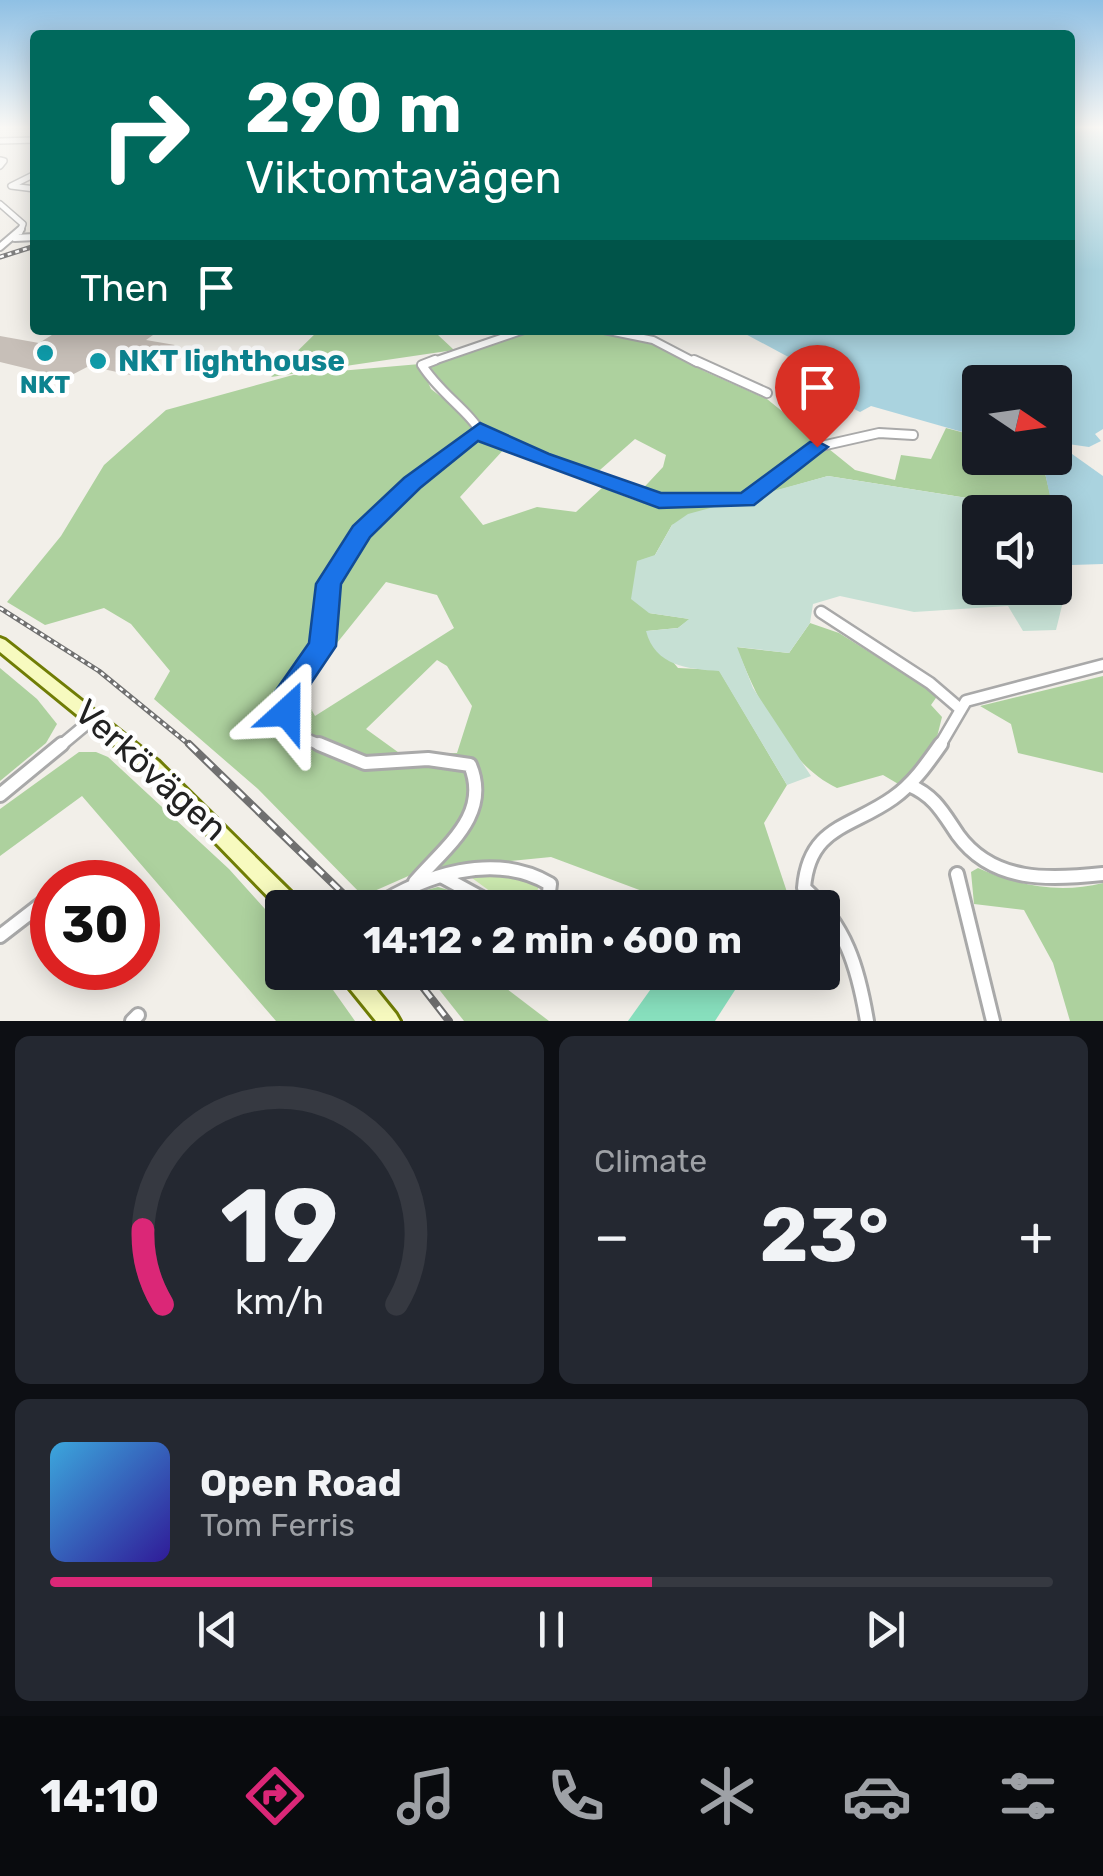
<!DOCTYPE html>
<meta charset="utf-8">
<style>
:root{--surface:#171b24;--page:#242831;--text:#f1f3f6;--muted:#9ea1a6;--line:#363941;--accent:#db2777}
body{margin:0;font-family:Rubik,sans-serif;background:var(--page);color:var(--text);height:100vh;display:flex;flex-direction:column;font-size:38px;white-space:nowrap}
*{box-sizing:border-box;margin:0}
p{font-size:32px;color:var(--muted)}
.icon{flex:none;width:55px;height:55px;fill:none;stroke:currentColor;stroke-width:2;stroke-linecap:round;stroke-linejoin:round}
.map{position:relative;height:1021px;overflow:hidden}
.panel{display:flex;flex-direction:column;gap:15px;padding:15px;background:#0d0f14;flex:1}
.panel>*{flex:none}
.guide{position:absolute;left:30px;top:30px;width:1045px;height:305px;border-radius:10px;box-shadow:0 5px 25px #0003;background:#00695c;color:#fff;overflow:hidden}
.needle{width:65px;rotate:103deg}
.tools{position:absolute;left:962px;top:365px;display:grid;gap:20px}
.tools a{display:grid;place-items:center;width:110px;height:110px;border-radius:10px;background:var(--surface);box-shadow:0 5px 25px #0003;font-size:50px}
.speed{position:absolute;left:30px;top:860px;display:flex;gap:20px;font-size:50px;font-weight:700;text-align:center}
.speed>*{display:grid;place-content:center;width:130px;height:130px;border-radius:50%;background:var(--surface);box-shadow:0 5px 25px #0003;line-height:1}
.speed .limit{border:15px solid #d22;background:#fff;color:#111}
.pin{position:absolute;display:grid;place-items:center;width:85px;height:85px;color:#fff;margin:-102px -42px;border-radius:50% 50% 50% 0;rotate:-45deg;box-shadow:0 0 10px #0007}
.pin .icon{rotate:45deg}
.me{position:absolute;width:110px;margin:-55px;rotate:24deg;stroke-linejoin:round;filter:drop-shadow(0 0 8px #0008)}
.turn{display:flex;align-items:center;gap:35px;height:210px;padding:0 50px;font-size:45px}
.turn .icon{width:130px;height:130px;stroke-width:2.5}
.turn b{display:block;font-size:70px;line-height:85px}
.then{display:flex;align-items:center;height:95px;padding:0 50px;background:#0003;gap:20px;font-size:38px}
.big{font-size:75px;font-weight:700;line-height:1.1}
.panel .tile{flex:1;display:flex;flex-direction:column;justify-content:center;gap:15px;min-width:0;padding:0 35px;border-radius:15px;background:var(--page)}
.panel .dial{align-items:center;gap:0}
.dial svg{height:260px;overflow:visible;fill:none;stroke:var(--line);stroke-width:7;stroke-linecap:round;text-anchor:middle}
.dial text{fill:var(--text);stroke:none}
.song{display:flex;align-items:center;gap:30px}
.cover{width:120px;height:120px;border-radius:15px;background:linear-gradient(135deg,hsl(200 70% 55%),hsl(250 70% 35%))}
.played{height:10px;border-radius:5px;background:linear-gradient(90deg,var(--accent) 60%,var(--line) 60%)}
.keys{display:flex;justify-content:space-around;direction:ltr}
.heat{display:flex;justify-content:space-between;align-items:center;font-size:55px;direction:ltr}
.panel .tiles{flex:1;display:grid;gap:15px;grid-template-columns:1fr 1fr}
.tile:last-child{grid-column:span 2}
.trip{position:absolute;left:265px;top:890px;width:575px;height:100px;border-radius:10px;background:var(--surface);box-shadow:0 5px 25px #0003;font-weight:700;line-height:100px;text-align:center}
.dock{display:flex;height:160px;justify-content:space-around;align-items:center;background:#090b0e;color:var(--muted)}
.dock .icon{width:70px;height:70px}
.dock .on{color:var(--accent)}
.dock b{font-size:45px;color:var(--text)}
.map>svg:first-child{display:block}
.grass{fill:#cdebb0}
.forest{fill:#add19e;fill-rule:evenodd}
.wetland{fill:#c6e0d4}
.pitch{fill:#88e0be}
.water{fill:#aad3df}
.building{fill:#c7bfb8}
.lines{fill:none;stroke-linecap:round;stroke-linejoin:round}
.street-far4-casing{stroke:#a9a9a9;stroke-width:8}
.street-far3-casing{stroke:#a9a9a9;stroke-width:10}
.street-far2-casing{stroke:#a9a9a9;stroke-width:12}
.street-far1-casing{stroke:#a9a9a9;stroke-width:15}
.street-casing{stroke:#a9a9a9;stroke-width:18}
.secondary-casing{stroke:#707d05;stroke-width:6}
.street-far4{stroke:#fff;stroke-width:5}
.street-far3{stroke:#fff;stroke-width:6}
.street-far2{stroke:#fff;stroke-width:8}
.street-far1{stroke:#fff;stroke-width:10}
.street{stroke:#fff;stroke-width:12}
.secondary{fill:#f7fabf;fill-rule:evenodd}
.rail-far1-casing{stroke:#707070;stroke-width:5}
.rail-casing{stroke:#707070;stroke-width:8}
.rail-far1{stroke:#fff;stroke-width:2.5;stroke-dasharray:4;stroke-linecap:butt}
.rail{stroke:#fff;stroke-width:4;stroke-dasharray:11;stroke-linecap:butt}
.route{fill:#1a73e8;stroke:#114b97;stroke-width:2.5}
.culture-dot{fill:#0f9aa8;stroke:#fff;stroke-width:4}
.labels{text-anchor:middle;stroke-width:9;stroke-linejoin:round;paint-order:stroke}
.far-culture-label{font-size:25px;font-weight:bold;fill:#0d838f;stroke:#fff}
.culture-label{font-size:30px;font-weight:bold;fill:#0d838f;stroke:#fff;text-anchor:start}
.near-street-label{font-size:35px;fill:#222;stroke:#fff}
</style>
<div class="map">
<svg width="1103" height="1021" viewBox="0 0 1103 1021">
<rect width="100%" height="100%" fill="#f2efe9"/>
<path class="grass" d="M 487,874 L 513,875 L 539,885 L 533,906 L 506,903 L 472,878 Z"/>
<g class="forest">
<path d="M 319,330 L 446,330 L 437,334 L 454,350 L 271,377 Z"/>
<path d="M 528,330 L 595,330 L 655,343 L 704,371 L 767,399 L 820,442 C 773,480 698,528 635,497 L 663,467 L 666,455 L 635,439 L 592,477 C 530,451 453,428 428,361 Z"/>
<path d="M 420,364 L 431,389 L 506,447 L 460,497 L 483,525 L 537,507 L 576,512 L 603,487 C 657,513 686,511 743,500 L 672,525 L 655,555 L 649,613 L 690,619 L 678,628 L 647,631 L 678,668 L 719,670 L 787,785 L 764,823 L 792,907 L 685,907 L 551,857 L 422,870 L 363,896 L 258,789 L 154,699 L 170,671 L 131,624 L 104,608 L 45,625 L 7,602 L 61,536 L 104,465 L 166,410 L 293,375 ZM 386,582 L 437,595 L 454,628 L 315,716 L 300,689 ZM 437,660 L 447,666 L 472,706 L 457,753 L 402,755 L 366,729 Z"/>
<path d="M 946,428 L 980,437 L 980,458 L 1024,458 L 1044,469 L 1052,502 L 1037,509 L 828,476 L 754,497 L 824,445 L 855,470 L 895,480 L 901,455 L 931,459 Z"/>
<path d="M 810,623 L 839,633 L 938,695 L 931,705 L 942,717 L 937,737 L 900,785 L 883,775 L 837,788 C 786,764 757,697 736,647 L 789,653 Z"/>
<path d="M 0,668 L 37,699 L 57,724 L 46,743 L 0,781 Z"/>
<path d="M 1103,676 L 1103,773 L 1018,753 L 1011,724 L 980,706 Z"/>
<path d="M 79,752 L 96,752 L 108,757 L 229,869 L 282,928 L 282,972 L 321,973 L 355,1021 L 276,1021 L 82,796 L 0,856 L 0,809 Z"/>
<path d="M 978,868 C 1019,886 1059,894 1103,883 L 1103,1021 L 1070,1021 L 1053,963 L 1024,910 L 974,904 L 971,872 Z"/>
<path d="M 438,887 L 476,898 L 468,907 L 398,908 L 410,894 Z"/>
<path d="M 426,973 L 486,973 L 549,1021 L 464,1021 Z"/>
</g>
<path class="wetland" d="M 828,476 L 1037,509 L 1040,512 L 980,512 L 980,588 L 1055,588 L 1055,528 L 1072,565 L 1056,630 L 1023,631 L 1008,606 L 914,612 L 840,596 L 813,604 L 810,623 L 789,653 L 737,647 L 753,688 L 811,776 L 787,785 L 719,671 C 688,669 655,666 646,631 L 678,628 L 689,619 L 649,613 L 631,599 L 637,561 L 655,555 L 672,525 L 688,514 Z"/>
<path class="pitch" d="M 663,972 L 746,972 L 746,973 L 715,1021 L 628,1021 Z"/>
<path class="water" d="M 1070,128 L 1103,128 L 1103,429 L 1095,434 L 1101,441 L 1089,447 L 1068,444 L 1065,449 L 1103,476 L 1103,564 L 1072,565 L 1055,528 L 1055,512 L 1037,509 L 1051,501 L 1044,468 L 1024,458 L 1055,458 L 1055,382 L 980,382 L 980,437 L 871,406 L 860,412 L 848,406 L 807,367 L 738,330 L 1070,330 Z"/>
<path class="building" d="M 60,330 L 160,330 L 146,340 L 175,345 L 131,375 L 89,366 L 66,378 L 0,362 L 0,336 L 39,343 Z"/>
<g class="lines">
<defs>
<g id="street-far4">
<path d="M 0,141 L 35,140"/>
<path d="M 0,160 L 4,161 L 0,166"/>
<path d="M 35,174 L 11,186 L 35,189"/>
<path d="M 0,204 L 23,224 L 20,232"/>
</g>
<g id="street-far3">
<path d="M 15,238 L 35,237"/>
<path d="M 0,247 L 21,229"/>
<path d="M 604,330 L 653,340 L 697,363"/>
<path d="M 428,363 L 524,330"/>
</g>
<g id="street-far2">
<path d="M 435,360 L 422,365 C 440,394 470,411 483,436 L 659,501 L 746,500 L 817,447 L 879,433 L 913,435"/>
<path d="M 694,360 L 767,393"/>
<path d="M 363,531 L 412,483 L 480,429"/>
</g>
<g id="street-far1">
<path d="M 821,612 L 930,683 L 958,707"/>
<path d="M 59,747 L 95,717"/>
<path d="M 325,747 L 294,734 L 286,696 L 323,646 L 328,584 L 365,529"/>
<path d="M 939,747 L 966,701 L 1103,665"/>
</g>
<g id="street">
<path d="M 319,744 L 365,763 L 428,759 L 470,765 C 491,815 446,846 415,882"/>
<path d="M 909,785 C 935,796 943,813 958,835 C 993,883 1050,880 1103,874"/>
<path d="M 0,795 L 62,744"/>
<path d="M 957,874 L 993,1021"/>
<path d="M 443,877 L 500,908"/>
<path d="M 373,908 C 424,875 494,851 550,884 L 547,908"/>
<path d="M 0,936 L 48,899"/>
<path d="M 132,1021 L 138,1015"/>
<path d="M 867,1021 C 858,967 846,926 804,888 C 809,826 851,828 893,798 C 913,784 927,764 941,744"/>
</g>
<g id="secondary">
<path d="M 0,638 L 5,640 L 158,761 L 300,901 L 302,908 L 282,908 L 282,911 L 146,771 L 0,652 Z"/>
<path d="M 339,972 L 362,972 L 396,1014 L 400,1021 L 376,1021 L 342,979 Z"/>
</g>
</defs>
<use href="#street-far4" class="street-far4-casing"/>
<use href="#street-far3" class="street-far3-casing"/>
<use href="#street-far2" class="street-far2-casing"/>
<use href="#street-far1" class="street-far1-casing"/>
<use href="#street" class="street-casing"/>
<use href="#secondary" class="secondary-casing"/>
<use href="#street-far4" class="street-far4"/>
<use href="#street-far3" class="street-far3"/>
<use href="#street-far2" class="street-far2"/>
<use href="#street-far1" class="street-far1"/>
<use href="#street" class="street"/>
<use href="#secondary" class="secondary"/>
<defs>
<g id="rail-far1">
<path d="M 0,257 L 35,246"/>
<path d="M 0,608 L 99,671 L 192,747"/>
</g>
<g id="rail">
<path d="M 189,744 L 358,908"/>
<path d="M 411,972 L 449,1021"/>
</g>
</defs>
<use href="#rail-far1" class="rail-far1-casing"/>
<use href="#rail" class="rail-casing"/>
<use href="#rail-far1" class="rail-far1"/>
<use href="#rail" class="rail"/>
</g>
<linearGradient id="sky" x2="0" y2="1"><stop stop-color="#8fc0e4"/><stop offset="0.47" stop-color="#f9f8f5"/><stop offset="1" stop-color="#f9f8f5" stop-opacity="0"/></linearGradient>
<rect width="1103" height="271" fill="url(#sky)"/>
<path class="route" d="M 480,423 L 549,454 L 661,493 L 741,493 L 810,442 L 817,441 L 828,447 L 754,505 L 659,508 L 478,441 L 420,488 L 370,537 L 341,584 L 336,646 L 301,698 L 297,720 L 287,724 L 277,720 L 272,696 L 309,643 L 316,584 L 353,526 L 404,478 Z"/>
<g class="culture-dot">
<circle cx="45" cy="353" r="10"/>
<circle cx="98" cy="361" r="10"/>
</g>
<g class="labels">
<g class="far-culture-label">
<text x="45" y="393">NKT</text>
</g>
<g class="culture-label">
<text x="118" y="371">NKT lighthouse</text>
</g>
<g class="near-street-label">
<text transform="translate(151 770) rotate(42)" y="12">Verkövägen</text>
</g>
</g>
</svg>
<div class="tools">
<a><svg class="needle" viewBox="-14 -14 28 28"><path d="M0-13l5 13h-10z" fill="#e53935"/><path d="M0 13l5-13h-10z" fill="#9ea1a6"/></svg></a>
<a><svg class="icon" aria-label="sound" viewBox="0 0 24 24"><path d="M4 9h4l5-4v14l-5-4H4zM17 9q2 3 0 6"/></svg></a>
</div>
<div class="speed"><div class="limit">30</div></div>
<div class="pin" style="left:817px;top:447px;background:#d93025"><svg class="icon" aria-label="arrive" viewBox="0 0 24 24"><path d="M6 21V4h12l-3 4 3 4H6"/></svg></div>
<svg class="me" style="left:287px;top:712px" viewBox="-20 -20 40 40"><path d="M0-17L14 15 0 8-14 15z" fill="#1a73e8" stroke="#fff" stroke-width="4"/></svg>
<div class="trip">14:12 · 2 min · 600 m</div>
<div class="guide">
<div class="turn"><svg class="icon" aria-label="right" viewBox="0 0 24 24"><path d="M7 20v-9h11M14 6l5 5-5 5"/></svg><div><b>290 m</b>Viktomtavägen</div></div>
<div class="then">Then<svg class="icon" aria-label="arrive" viewBox="0 0 24 24"><path d="M6 21V4h12l-3 4 3 4H6"/></svg></div>
</div>
</div>
<section class="panel">
<div class="tiles">
<div class="tile dial"><svg viewBox="0 0 100 80">
<path d="M14 69A42 42 0 1 1 86 69"/>
<path d="M14 69A42 42 0 0 1 8 46" stroke="#db2777"/>
<text x="50" y="56" font-size="32" font-weight="700">19</text>
<text x="50" y="72" font-size="11">km/h</text>
</svg></div>
<div class="tile"><p>Climate</p>
<div class="heat"><a>−</a><b class="big">23°</b><a>+</a></div>
</div>
<div class="tile">
<div class="song"><i class="cover"></i><div><b>Open Road</b><p>Tom Ferris</p></div></div>
<div class="played"></div>
<div class="keys"><svg class="icon" aria-label="previous" viewBox="0 0 24 24"><path d="M18 5L8 12l10 7zM5 5v14"/></svg><svg class="icon" aria-label="pause" viewBox="0 0 24 24"><path d="M8 5v14M16 5v14"/></svg><svg class="icon" aria-label="next" viewBox="0 0 24 24"><path d="M6 5l10 7-10 7zM19 5v14"/></svg></div>
</div>
</div>
</section>
<nav class="dock">
<b>14:10</b>
<svg class="icon on" aria-label="directions" viewBox="0 0 24 24"><path d="M12 3l9 9-9 9-9-9zM9 14v-3h6M13 9l2 2-2 2"/></svg>
<svg class="icon" aria-label="music" viewBox="0 0 24 24"><path d="M9 18V5l10-2v13"/><circle cx="6" cy="18" r="3"/><circle cx="16" cy="16" r="3"/></svg>
<svg class="icon" aria-label="phone" viewBox="0 0 24 24"><path d="M5 4h4l2 5-3 2q2 4 5 5l2-3 5 2v4C11 20 4 13 5 4z"/></svg>
<svg class="icon" aria-label="climate" viewBox="0 0 24 24"><path d="M12 3v18M4 7l16 10M4 17L20 7"/></svg>
<svg class="icon" aria-label="car" viewBox="0 0 24 24"><path d="M5 17H2v-5l4-1 3-4h7l3 4 3 1v5h-3M9 17h6M6 11h13"/><circle cx="7" cy="17" r="2"/><circle cx="17" cy="17" r="2"/></svg>
<svg class="icon" aria-label="filters" viewBox="0 0 24 24"><path d="M4 7h16M4 17h16"/><circle cx="9" cy="7" r="2"/><circle cx="15" cy="17" r="2"/></svg>
</nav>
